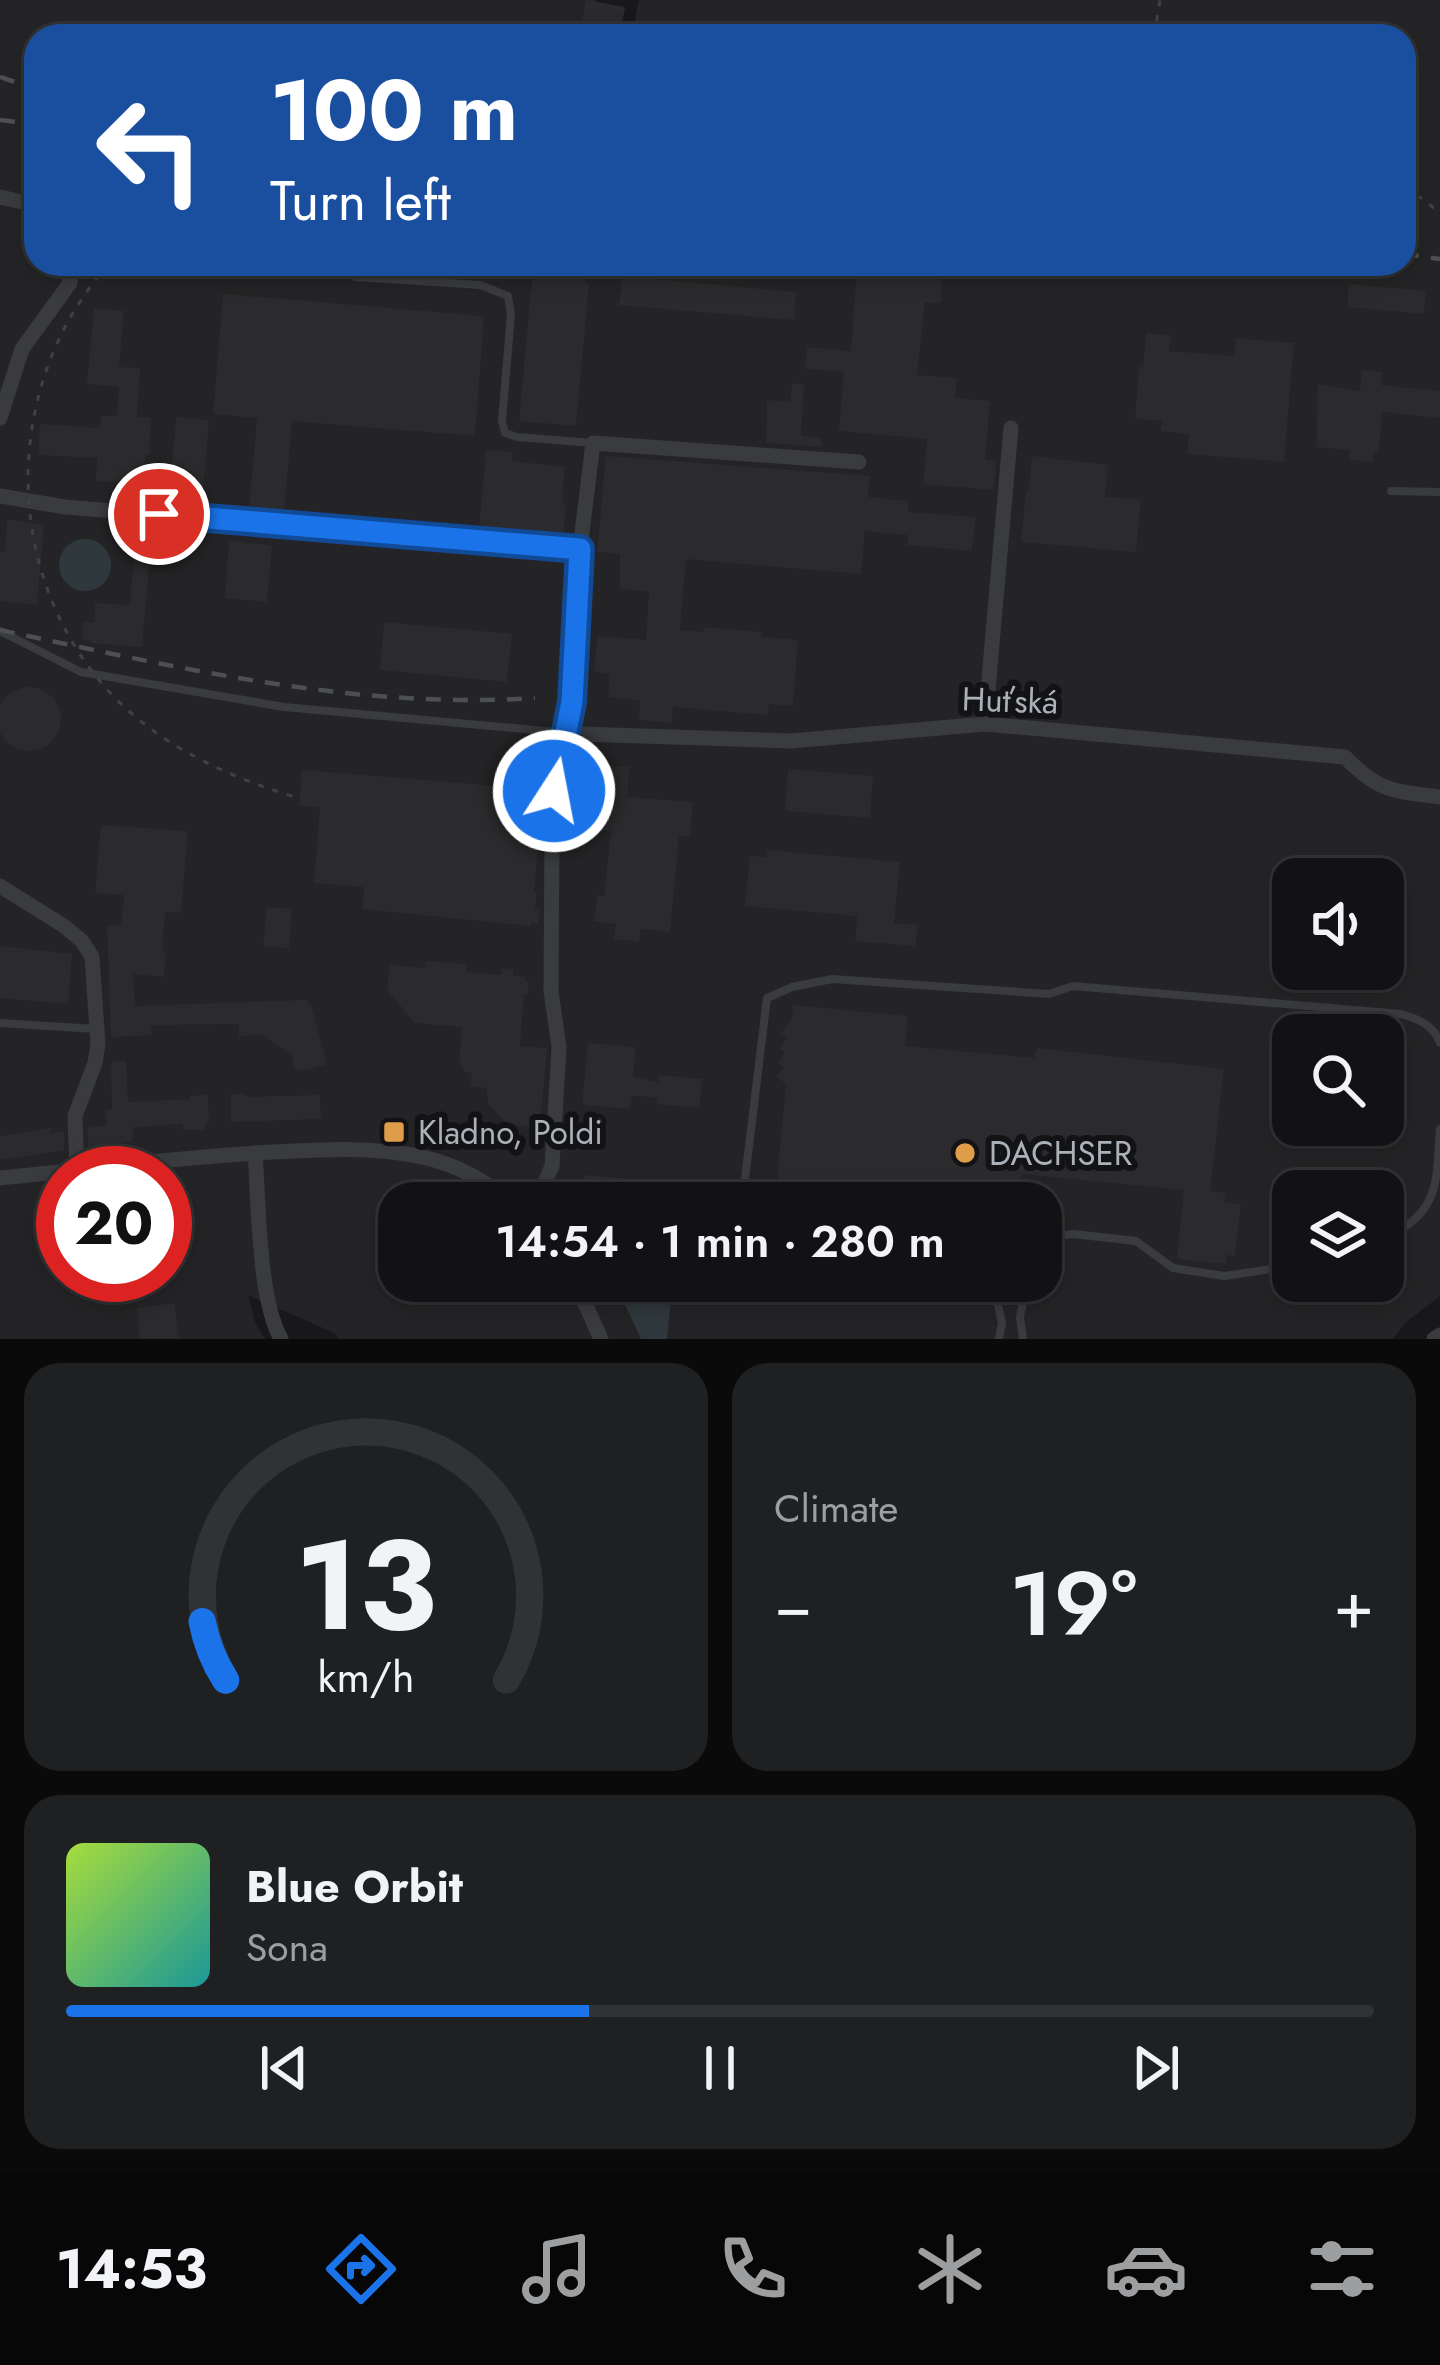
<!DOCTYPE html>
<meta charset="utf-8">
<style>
:root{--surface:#121214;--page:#1f2022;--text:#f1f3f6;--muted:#9c9ea0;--line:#313234;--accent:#1a73e8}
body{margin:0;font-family:Jost,sans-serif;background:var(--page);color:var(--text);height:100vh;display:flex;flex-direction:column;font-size:45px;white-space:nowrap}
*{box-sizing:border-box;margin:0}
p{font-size:39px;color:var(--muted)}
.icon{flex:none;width:66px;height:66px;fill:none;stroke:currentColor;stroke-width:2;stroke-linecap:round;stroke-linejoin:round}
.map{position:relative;height:1339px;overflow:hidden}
.sheet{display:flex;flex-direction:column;gap:24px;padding:24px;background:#0a0a0b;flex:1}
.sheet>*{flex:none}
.hud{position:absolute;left:24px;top:24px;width:1392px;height:252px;border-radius:36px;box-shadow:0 6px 18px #0003,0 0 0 3px var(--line);background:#1a4fa0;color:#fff;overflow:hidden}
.fabs{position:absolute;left:1272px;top:858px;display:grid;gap:24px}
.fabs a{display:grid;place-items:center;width:132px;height:132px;border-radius:24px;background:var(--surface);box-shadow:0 6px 18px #0003,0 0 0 3px var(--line);font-size:60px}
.speed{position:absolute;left:36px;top:1146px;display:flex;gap:24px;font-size:60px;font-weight:700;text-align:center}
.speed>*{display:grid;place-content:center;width:156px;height:156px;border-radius:50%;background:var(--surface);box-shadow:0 6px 18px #0003,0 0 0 3px var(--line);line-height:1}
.speed .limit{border:18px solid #d22;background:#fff;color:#111}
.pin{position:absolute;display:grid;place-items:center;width:102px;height:102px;color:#fff;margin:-51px;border:6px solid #fff;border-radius:50%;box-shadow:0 3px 12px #0007}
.me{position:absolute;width:132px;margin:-66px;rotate:11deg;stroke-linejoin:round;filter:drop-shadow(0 0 9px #0008)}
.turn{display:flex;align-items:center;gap:42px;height:252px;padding:0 48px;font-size:54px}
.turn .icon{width:156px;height:156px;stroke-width:2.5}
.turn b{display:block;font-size:84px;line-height:102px}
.big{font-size:90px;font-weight:600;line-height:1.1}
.sheet .tile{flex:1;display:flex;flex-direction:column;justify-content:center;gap:18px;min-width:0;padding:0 42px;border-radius:36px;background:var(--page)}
.sheet .dial{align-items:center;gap:0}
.dial svg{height:312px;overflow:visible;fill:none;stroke:var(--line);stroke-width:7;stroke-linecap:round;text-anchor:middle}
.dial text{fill:var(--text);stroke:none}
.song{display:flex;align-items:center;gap:36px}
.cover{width:144px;height:144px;border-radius:18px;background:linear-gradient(135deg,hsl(80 70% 55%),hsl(180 70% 35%))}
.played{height:12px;border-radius:6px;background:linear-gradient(90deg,var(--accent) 40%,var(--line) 40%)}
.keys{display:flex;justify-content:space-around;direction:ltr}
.heat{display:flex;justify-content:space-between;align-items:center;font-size:66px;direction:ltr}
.sheet .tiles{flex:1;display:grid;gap:24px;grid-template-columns:1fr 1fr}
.tile:last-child{grid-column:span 2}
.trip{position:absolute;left:378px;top:1182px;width:684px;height:120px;border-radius:36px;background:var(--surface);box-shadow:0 6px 18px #0003,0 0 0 3px var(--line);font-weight:600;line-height:120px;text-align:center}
.tabs{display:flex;height:192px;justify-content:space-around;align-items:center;background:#070708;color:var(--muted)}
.tabs .icon{width:84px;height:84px}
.tabs .current{color:var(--accent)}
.tabs b{font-size:54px;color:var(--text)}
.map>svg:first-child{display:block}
.built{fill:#242426;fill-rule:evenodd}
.water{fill:#2f383c}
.building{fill:#2b2b2d}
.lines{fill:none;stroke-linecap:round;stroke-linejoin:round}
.minor-tunnel{stroke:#35373a;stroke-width:15;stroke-dasharray:15 8;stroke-linecap:butt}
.path{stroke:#3f4245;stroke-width:3;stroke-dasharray:6 9;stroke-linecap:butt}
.service{stroke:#393b3e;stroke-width:8}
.minor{stroke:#393b3e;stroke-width:15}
.rail{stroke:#4c4f53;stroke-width:4.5;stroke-dasharray:15 12;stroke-linecap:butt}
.path-bridge{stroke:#3f4245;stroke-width:3;stroke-dasharray:6 9;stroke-linecap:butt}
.route-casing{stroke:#114b97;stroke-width:30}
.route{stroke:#1a73e8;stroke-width:21}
.poi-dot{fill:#e09d49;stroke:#131315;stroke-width:4.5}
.labels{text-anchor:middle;stroke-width:12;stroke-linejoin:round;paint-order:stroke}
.street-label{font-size:33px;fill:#abb1b8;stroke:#131315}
.poi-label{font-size:33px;fill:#abb1b8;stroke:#131315;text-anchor:start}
</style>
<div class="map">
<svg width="1440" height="1339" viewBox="0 0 1440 1339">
<rect width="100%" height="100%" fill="#18181a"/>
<path class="built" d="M 0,0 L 596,0 L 595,9 L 607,12 L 602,36 L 36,36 L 36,264 L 1404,264 L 1404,36 L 632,36 L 639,0 L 1440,0 L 1440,1296 L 1405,1323 L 1393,1339 L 339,1339 L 334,1333 L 248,1295 L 255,1323 L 265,1339 L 0,1339 ZM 1293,879 L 1383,879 L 1383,969 L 1293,969 ZM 1293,1035 L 1383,1035 L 1383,1125 L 1293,1125 ZM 63,1173 L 165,1173 L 165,1275 L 63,1275 ZM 1293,1191 L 1383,1191 L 1383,1281 L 1293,1281 ZM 399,1203 L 1041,1203 L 1041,1281 L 399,1281 Z"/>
<g class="water">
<circle cx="85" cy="565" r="26"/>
<path d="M 614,1281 C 632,1281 660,1275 672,1290 L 667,1339 L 641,1339 Z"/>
</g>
<g class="building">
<path d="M 586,0 L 625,7 L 620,36 L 580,31 Z"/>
<path d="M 536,264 L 587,264 L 585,284 L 589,284 L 576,426 L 519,421 L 532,279 L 535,279 Z"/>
<path d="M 857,265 L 943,271 L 941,303 L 925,302 L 917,375 L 957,378 L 955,398 L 990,401 L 985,460 L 996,461 L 994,490 L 923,484 L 927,439 L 839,431 L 844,372 L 805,369 L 807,347 L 851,351 Z"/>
<path d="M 622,276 L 796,292 L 794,320 L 619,305 Z"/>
<path d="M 1349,284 L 1426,291 L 1424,314 L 1347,307 Z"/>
<path d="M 223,294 L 484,316 L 475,436 L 292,421 L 284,513 L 249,510 L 257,418 L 213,414 Z"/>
<path d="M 94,308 L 124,311 L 119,367 L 140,368 L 137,417 L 151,418 L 149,455 L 145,455 L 144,483 L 96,481 L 97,458 L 38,455 L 40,424 L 100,428 L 101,416 L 117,416 L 119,387 L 87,384 Z"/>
<path d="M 1146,333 L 1171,335 L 1169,351 L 1234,356 L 1236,338 L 1294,343 L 1284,462 L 1187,454 L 1189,434 L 1161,431 L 1162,421 L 1135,419 L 1139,367 L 1143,367 Z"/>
<path d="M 1362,370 L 1383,372 L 1381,385 L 1440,391 L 1440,418 L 1382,412 L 1379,452 L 1374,452 L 1373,462 L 1349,460 L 1350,450 L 1316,447 L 1318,384 L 1360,391 Z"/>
<path d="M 792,383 L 804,385 L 801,436 L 821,437 L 821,447 L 766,443 L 767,400 L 790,402 Z"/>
<path d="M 176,417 L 209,420 L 202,506 L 169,503 Z"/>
<path d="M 486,450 L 513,452 L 512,461 L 565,467 L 562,503 L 566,504 L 563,535 L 479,529 Z"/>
<path d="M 606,456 L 870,476 L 868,497 L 909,501 L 908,512 L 976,517 L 972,551 L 907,545 L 908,535 L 865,531 L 861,574 L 686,559 L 680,630 L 704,632 L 704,627 L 751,631 L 762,632 L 761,637 L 798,640 L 793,706 L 769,704 L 768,715 L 673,707 L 672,723 L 639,720 L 640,701 L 608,697 L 610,674 L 594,672 L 597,636 L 646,640 L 649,591 L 620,589 L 620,554 L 597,552 Z"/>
<path d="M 1032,456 L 1108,465 L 1105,497 L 1141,500 L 1136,552 L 1021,542 L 1026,490 L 1029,490 Z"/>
<path d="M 7,519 L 44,525 L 37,605 L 0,601 L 0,551 L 5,552 Z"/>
<path d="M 229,541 L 272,545 L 267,602 L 225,598 Z"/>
<path d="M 135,543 L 151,545 L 142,647 L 92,643 L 92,641 L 82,640 L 83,622 L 94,623 L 95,603 L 130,605 Z"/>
<path d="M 384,622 L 512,634 L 507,682 L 380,670 Z"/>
<circle cx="29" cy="719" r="32"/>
<path d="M 582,763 L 629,767 L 627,797 L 693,802 L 690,837 L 679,836 L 670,932 L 641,929 L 639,942 L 614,939 L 616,924 L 594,921 L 597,895 L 604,896 L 611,831 L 564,827 L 562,819 L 553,814 L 545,816 L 540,825 L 534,892 L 537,892 L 535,910 L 539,910 L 538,924 L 531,923 L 530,926 L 362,909 L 364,887 L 314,883 L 320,807 L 299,806 L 302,770 L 546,790 L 548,796 L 554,799 L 559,797 L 562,792 L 579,793 Z"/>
<path d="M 788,769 L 873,776 L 870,818 L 785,811 Z"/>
<path d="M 101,825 L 188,831 L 181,913 L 165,912 L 162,951 L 166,952 L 164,977 L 133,974 L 135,1006 L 306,1000 L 311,1005 L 327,1064 L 302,1071 L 295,1069 L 291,1055 L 263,1035 L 239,1036 L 239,1024 L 151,1025 L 152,1035 L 111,1037 L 107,926 L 121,925 L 124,895 L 95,893 Z"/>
<path d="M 767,850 L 900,862 L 894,923 L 918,925 L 915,946 L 855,941 L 857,916 L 745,906 L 750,856 L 767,857 Z"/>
<path d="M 267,907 L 292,909 L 289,948 L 263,946 Z"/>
<path d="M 0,946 L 72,954 L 68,1004 L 0,998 Z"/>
<path d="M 426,961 L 467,964 L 466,972 L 502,975 L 502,968 L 514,969 L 513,976 L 526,977 L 525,981 L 529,981 L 528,994 L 524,993 L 520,1046 L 547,1048 L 540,1128 L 508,1124 L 489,1105 L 486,1088 L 470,1086 L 472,1073 L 464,1072 L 459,1059 L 462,1027 L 415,1023 L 387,990 L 390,965 L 425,968 Z"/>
<path d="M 793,1005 L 908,1016 L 905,1046 L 1034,1058 L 1037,1048 L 1224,1069 L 1210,1191 L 1225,1193 L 1224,1202 L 1241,1204 L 1235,1256 L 1226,1255 L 1226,1264 L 1177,1259 L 1184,1190 L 1023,1174 L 1021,1203 L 775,1203 L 786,1084 L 776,1077 L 784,1067 L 778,1063 L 785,1052 L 779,1048 L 787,1038 L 781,1033 L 792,1018 Z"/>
<path d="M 588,1043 L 636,1047 L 633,1077 L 658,1082 L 659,1075 L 702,1079 L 699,1108 L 656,1104 L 657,1097 L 632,1096 L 630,1109 L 582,1105 Z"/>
<path d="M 126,1061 L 128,1102 L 190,1099 L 190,1096 L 208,1095 L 209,1123 L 205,1123 L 205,1130 L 183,1130 L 183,1124 L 133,1127 L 133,1140 L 130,1142 L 88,1147 L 87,1128 L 107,1125 L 105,1110 L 112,1109 L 111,1062 Z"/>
<path d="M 231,1094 L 246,1094 L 246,1097 L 320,1095 L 321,1119 L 231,1122 Z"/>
<path d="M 51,1128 L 50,1134 L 64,1131 L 64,1150 L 0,1160 L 0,1136 Z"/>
<path d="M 584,1175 L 713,1186 L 711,1203 L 582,1203 Z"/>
<path d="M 174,1303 L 179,1339 L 140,1339 L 137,1308 Z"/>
</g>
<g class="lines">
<path class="minor-tunnel" d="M 552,826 L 554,791"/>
<g class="path">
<path d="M 1154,36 L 1160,0"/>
<path d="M 1404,188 L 1426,201 L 1440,214"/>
</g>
<g class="service">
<path d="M 356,277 L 480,285 L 508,296 L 511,314 L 502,421 L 505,433 L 517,437 L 593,443"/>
<path d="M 1391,491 L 1440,492"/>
<path d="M 0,631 L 81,672 L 284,707 L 579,734"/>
<path d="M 554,791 L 572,702 L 580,549"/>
<path d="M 0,1023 L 96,1029"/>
<path d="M 742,1203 L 767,998 L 792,987 L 832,979 L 1049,994 L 1073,986 L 1401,1014 C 1418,1019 1434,1025 1440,1043"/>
<path d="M 1383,1240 C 1439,1211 1436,1189 1440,1129"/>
<path d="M 1041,1243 L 1043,1238 L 1073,1234 L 1136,1241 L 1173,1268 L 1224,1276 L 1293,1266"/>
<path d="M 919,1281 L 973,1285 L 996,1296 L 1002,1323 L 999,1339"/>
<path d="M 996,1296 L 1013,1293 L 1026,1287"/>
<path d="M 1023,1339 L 1020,1317 L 1027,1281"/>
</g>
<g class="minor">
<path d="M 0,197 L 36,205"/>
<path d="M 0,418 L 22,349 L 70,283 L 70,264"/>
<path d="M 0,496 L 65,507 L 580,549 L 593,443 L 859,462"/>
<path d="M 985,724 L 1011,428"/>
<path d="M 581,734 L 791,741 L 985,724 L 1345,757 C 1379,792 1393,791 1440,797"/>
<path d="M 0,886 L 64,926 L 82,941 L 92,957 L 98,1044 L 95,1063 L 75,1116 L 77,1171"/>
<path d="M 255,1153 C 259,1203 258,1298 281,1339"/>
<path d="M 0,1178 C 86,1170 171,1158 257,1153 C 311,1150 369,1145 422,1157 C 455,1164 487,1181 511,1203"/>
<path d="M 536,1203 L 552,1166 L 559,1047 L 551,991 L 552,826"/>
<path d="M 575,1281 L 601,1339"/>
<path d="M 1434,1339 L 1440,1335"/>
</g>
<g class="rail">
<path d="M 0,77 L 36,89"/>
<path d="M 0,120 L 36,124"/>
<path d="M 1404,254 L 1440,259"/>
<path d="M 0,630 C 175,667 355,710 535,698"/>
</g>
<path class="path-bridge" d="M 109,264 C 0,385 0,580 116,699 C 166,749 233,779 299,798"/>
</g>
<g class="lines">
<defs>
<path id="route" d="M 159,514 L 580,549 L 572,702 L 554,791"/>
</defs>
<use href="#route" class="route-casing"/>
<use href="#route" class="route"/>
</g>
<g class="poi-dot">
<rect x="382" y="1120" width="24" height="24" rx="6"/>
<circle cx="965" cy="1153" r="12"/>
</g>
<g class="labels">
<g class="street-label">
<text transform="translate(1010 700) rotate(2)" y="12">Huťská</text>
</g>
<g class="poi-label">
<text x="418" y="1144">Kladno, Poldi</text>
<text x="989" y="1165">DACHSER</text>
</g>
</g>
</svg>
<div class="fabs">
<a><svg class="icon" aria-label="sound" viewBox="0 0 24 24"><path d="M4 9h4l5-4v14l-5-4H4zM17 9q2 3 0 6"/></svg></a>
<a><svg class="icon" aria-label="search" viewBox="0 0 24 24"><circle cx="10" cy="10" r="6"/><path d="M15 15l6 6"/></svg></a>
<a><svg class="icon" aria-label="layers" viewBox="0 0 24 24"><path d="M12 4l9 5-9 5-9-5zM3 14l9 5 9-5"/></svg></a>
</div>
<div class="speed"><div class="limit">20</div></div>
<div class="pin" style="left:159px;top:514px;background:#d93025"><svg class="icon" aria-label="arrive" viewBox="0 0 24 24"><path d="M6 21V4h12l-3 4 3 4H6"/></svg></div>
<svg class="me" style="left:554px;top:791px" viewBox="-20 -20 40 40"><circle r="17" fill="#1a73e8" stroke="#fff" stroke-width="3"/><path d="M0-11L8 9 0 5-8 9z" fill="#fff"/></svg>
<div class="trip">14:54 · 1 min · 280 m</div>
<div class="hud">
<div class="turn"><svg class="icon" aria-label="left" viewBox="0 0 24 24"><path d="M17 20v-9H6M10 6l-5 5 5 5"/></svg><div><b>100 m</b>Turn left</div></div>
</div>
</div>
<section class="sheet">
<div class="tiles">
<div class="tile dial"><svg viewBox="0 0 100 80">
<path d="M14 69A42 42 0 1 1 86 69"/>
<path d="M14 69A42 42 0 0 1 8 54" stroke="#1a73e8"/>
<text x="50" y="56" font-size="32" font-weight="700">13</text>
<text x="50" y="72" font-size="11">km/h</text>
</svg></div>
<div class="tile"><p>Climate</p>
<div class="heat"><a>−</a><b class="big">19°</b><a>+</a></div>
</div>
<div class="tile">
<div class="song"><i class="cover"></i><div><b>Blue Orbit</b><p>Sona</p></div></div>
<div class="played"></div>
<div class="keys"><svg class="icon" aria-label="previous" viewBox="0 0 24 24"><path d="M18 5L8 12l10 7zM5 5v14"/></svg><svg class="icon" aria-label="pause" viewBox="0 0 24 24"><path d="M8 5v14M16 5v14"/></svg><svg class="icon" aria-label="next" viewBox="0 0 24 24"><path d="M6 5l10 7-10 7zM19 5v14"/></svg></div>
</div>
</div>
</section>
<nav class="tabs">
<b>14:53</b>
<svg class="icon current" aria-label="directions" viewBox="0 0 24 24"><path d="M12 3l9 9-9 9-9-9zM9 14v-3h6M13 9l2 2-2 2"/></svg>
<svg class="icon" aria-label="music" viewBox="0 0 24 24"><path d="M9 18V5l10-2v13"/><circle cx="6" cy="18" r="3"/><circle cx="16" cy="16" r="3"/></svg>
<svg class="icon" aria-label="phone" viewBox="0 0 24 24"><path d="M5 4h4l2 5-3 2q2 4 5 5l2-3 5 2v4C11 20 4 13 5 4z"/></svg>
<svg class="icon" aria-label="climate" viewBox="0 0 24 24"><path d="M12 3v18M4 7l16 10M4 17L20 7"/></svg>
<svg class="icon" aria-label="car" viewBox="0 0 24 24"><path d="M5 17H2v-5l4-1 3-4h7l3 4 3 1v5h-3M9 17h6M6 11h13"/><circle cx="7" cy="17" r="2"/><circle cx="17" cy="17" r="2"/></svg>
<svg class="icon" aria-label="filters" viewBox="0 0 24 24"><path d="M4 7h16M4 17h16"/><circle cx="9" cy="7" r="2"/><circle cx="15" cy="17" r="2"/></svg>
</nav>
